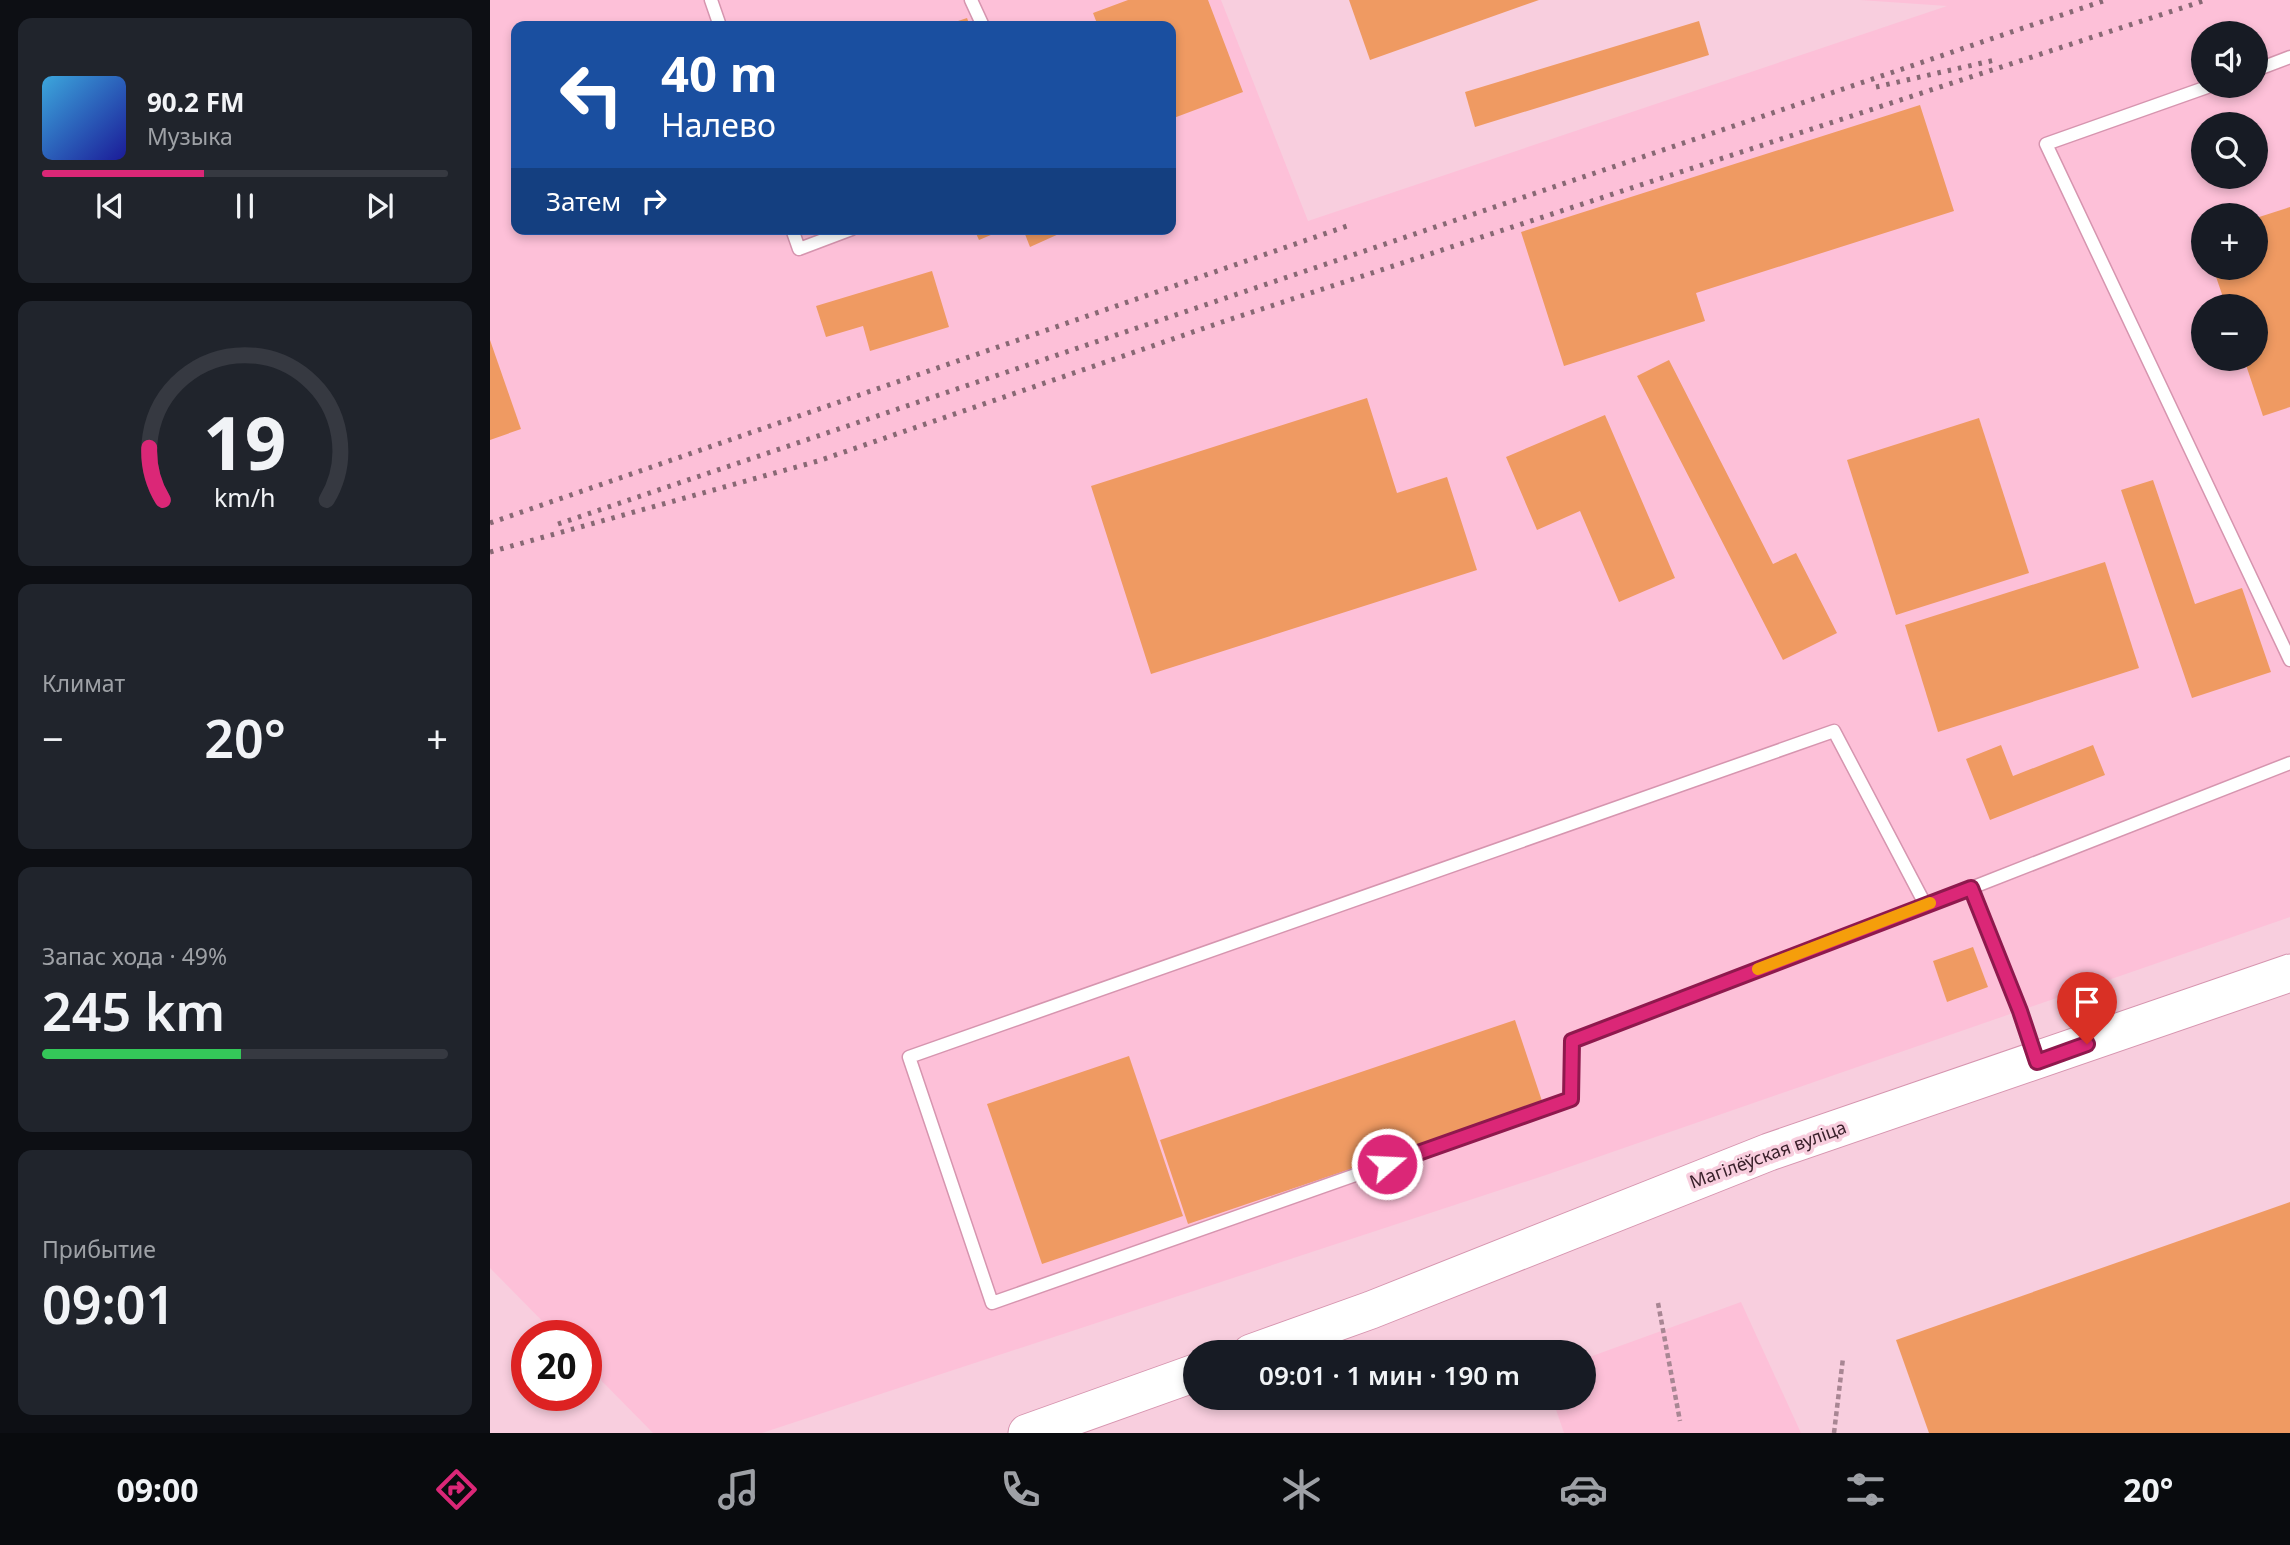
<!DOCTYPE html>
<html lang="ru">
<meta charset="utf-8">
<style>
:root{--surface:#171b24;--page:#20242c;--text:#f1f3f6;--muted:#9ea1a6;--line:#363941;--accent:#db2777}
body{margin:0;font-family:"Noto Sans",sans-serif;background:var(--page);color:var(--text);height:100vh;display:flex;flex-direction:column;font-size:26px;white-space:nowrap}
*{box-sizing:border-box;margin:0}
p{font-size:23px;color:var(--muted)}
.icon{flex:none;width:38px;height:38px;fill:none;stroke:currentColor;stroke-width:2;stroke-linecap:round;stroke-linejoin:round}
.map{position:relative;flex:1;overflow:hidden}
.side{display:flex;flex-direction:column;gap:18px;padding:18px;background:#0d0f14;width:490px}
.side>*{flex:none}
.hud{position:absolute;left:21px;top:21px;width:665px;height:214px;border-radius:14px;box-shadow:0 4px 10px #0003;background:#1a4fa0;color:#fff;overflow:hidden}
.tools{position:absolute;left:1701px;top:21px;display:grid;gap:14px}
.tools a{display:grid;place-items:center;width:77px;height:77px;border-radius:50%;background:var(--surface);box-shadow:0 4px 10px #0003;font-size:35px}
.speed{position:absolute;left:21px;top:1320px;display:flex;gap:14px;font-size:35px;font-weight:700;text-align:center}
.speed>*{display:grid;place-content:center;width:91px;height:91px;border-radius:50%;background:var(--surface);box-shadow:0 4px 10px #0003;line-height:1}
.speed .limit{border:10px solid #d22;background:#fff;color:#111}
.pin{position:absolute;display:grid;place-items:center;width:60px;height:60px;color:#fff;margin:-72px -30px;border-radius:50% 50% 50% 0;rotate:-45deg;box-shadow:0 0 7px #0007}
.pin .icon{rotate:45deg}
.me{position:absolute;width:77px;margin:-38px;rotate:71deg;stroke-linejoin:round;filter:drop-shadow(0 0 5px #0008)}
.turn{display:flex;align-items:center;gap:24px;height:147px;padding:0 35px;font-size:32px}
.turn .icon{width:91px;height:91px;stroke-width:2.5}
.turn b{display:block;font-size:49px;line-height:60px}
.then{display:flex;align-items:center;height:66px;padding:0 35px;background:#0003;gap:14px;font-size:26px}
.big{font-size:52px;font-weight:600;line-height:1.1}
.side .card{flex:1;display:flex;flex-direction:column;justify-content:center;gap:10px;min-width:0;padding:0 24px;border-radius:14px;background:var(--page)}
.side .dial{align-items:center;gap:0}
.dial svg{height:182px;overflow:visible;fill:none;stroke:var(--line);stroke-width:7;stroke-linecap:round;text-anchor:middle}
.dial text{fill:var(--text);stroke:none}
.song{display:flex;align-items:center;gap:21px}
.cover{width:84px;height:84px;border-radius:10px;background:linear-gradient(135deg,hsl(200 70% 55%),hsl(240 70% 35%))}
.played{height:7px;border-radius:4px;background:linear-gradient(90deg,var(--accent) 40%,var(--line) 40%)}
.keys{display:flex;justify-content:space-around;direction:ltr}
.heat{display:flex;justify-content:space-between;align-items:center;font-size:38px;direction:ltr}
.charge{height:10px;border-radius:5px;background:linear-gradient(90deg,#34c759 49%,var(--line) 0)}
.trip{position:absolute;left:693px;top:1340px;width:413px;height:70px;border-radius:35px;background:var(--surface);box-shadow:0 4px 10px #0003;font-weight:600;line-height:70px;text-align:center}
.tab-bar{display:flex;height:112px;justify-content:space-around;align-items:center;background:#090b0e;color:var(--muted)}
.tab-bar .icon{width:49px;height:49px}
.tab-bar .current{color:var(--accent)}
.tab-bar b{font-size:32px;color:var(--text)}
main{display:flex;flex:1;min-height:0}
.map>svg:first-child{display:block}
.built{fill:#fdc0d8;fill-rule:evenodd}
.building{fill:#ef9a62}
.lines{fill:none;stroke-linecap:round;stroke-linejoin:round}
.lane-casing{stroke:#d695af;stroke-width:15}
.secondary-casing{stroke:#d695af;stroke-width:39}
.path{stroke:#a88693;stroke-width:4.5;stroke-dasharray:5 3.5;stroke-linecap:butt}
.lane{stroke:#fff;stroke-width:12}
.secondary{stroke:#fff;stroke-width:37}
.rail{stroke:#886874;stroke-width:5;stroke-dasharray:3.5 7;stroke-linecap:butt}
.route-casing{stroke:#8e194d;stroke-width:18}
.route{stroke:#db2777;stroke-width:12}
.slow{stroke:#f59e0b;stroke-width:12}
.labels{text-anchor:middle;stroke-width:7;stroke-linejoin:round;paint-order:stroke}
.street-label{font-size:18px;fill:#3a212b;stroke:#f8cede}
</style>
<main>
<section class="side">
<div class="card">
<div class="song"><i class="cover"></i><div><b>90.2 FM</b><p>Музыка</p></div></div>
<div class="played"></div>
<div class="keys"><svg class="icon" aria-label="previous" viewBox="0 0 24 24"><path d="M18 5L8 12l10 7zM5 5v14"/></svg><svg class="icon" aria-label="pause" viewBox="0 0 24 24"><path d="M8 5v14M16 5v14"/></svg><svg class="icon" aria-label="next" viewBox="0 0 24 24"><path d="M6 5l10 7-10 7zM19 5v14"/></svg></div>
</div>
<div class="card dial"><svg viewBox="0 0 100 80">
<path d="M14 69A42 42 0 1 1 86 69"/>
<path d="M14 69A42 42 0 0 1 8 46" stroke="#db2777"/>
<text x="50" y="56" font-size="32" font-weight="700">19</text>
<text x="50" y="72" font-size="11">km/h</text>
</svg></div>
<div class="card"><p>Климат</p>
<div class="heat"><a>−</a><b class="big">20°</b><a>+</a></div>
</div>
<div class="card"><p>Запас хода · 49%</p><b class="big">245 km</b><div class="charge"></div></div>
<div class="card"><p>Прибытие</p><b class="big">09:01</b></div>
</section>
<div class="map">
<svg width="1800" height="1433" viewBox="0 0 1800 1433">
<rect width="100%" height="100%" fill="#f8cede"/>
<g class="built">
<path d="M 0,0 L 731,0 L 818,221 L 1457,6 L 1370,0 L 1800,0 L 1800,917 L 1056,1175 L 272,1433 L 163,1433 L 96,1365 L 96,1335 L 66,1335 L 0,1268 ZM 26,26 L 681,26 L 681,229 L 26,229 ZM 1713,33 L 1766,33 L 1766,86 L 1713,86 ZM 1713,124 L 1766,124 L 1766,177 L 1713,177 ZM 1713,215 L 1766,215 L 1766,268 L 1713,268 ZM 1713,306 L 1766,306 L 1766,359 L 1713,359 Z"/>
<path d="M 1251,1302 L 1311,1433 L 1074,1433 L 1062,1398 L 1094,1398 L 1094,1359 Z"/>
</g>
<g class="building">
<path d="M 638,0 L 718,0 L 753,92 L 681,119 L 681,26 L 608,26 L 603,13 Z"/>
<path d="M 859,0 L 1049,0 L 880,60 Z"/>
<path d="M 477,18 L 480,26 L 453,26 Z"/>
<path d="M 1209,21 L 1219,55 L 985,127 L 975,92 Z"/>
<path d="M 1430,105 L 1464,211 L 1206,293 L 1215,321 L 1074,366 L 1031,232 Z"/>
<path d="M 1800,207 L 1800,407 L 1773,416 L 1754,359 L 1766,359 L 1766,306 L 1736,306 L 1723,268 L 1766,268 L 1766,218 Z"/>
<path d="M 484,229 L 515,229 L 489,240 Z"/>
<path d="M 533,229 L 570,229 L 571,233 L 540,247 Z"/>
<path d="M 442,271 L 459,327 L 380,351 L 373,326 L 336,337 L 326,306 Z"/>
<path d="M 0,340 L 31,429 L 0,440 Z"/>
<path d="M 1179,360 L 1283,564 L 1306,553 L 1347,633 L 1293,660 L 1147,376 Z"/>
<path d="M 877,398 L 907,493 L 957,477 L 987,570 L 661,674 L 601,486 Z"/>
<path d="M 1115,415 L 1185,578 L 1129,602 L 1090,511 L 1047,530 L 1016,457 Z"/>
<path d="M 1489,418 L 1539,573 L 1406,615 L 1357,460 Z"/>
<path d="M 1663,480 L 1705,604 L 1752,588 L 1781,672 L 1702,698 L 1631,490 Z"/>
<path d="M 1615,562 L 1649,668 L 1448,732 L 1415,625 Z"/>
<path d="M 1511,745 L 1523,776 L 1603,745 L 1615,775 L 1500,820 L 1476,759 Z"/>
<path d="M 1483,947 L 1498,987 L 1457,1002 L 1443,961 Z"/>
<path d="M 1025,1020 L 1053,1104 L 698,1224 L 670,1140 Z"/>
<path d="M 639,1056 L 693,1216 L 552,1264 L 497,1104 Z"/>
<path d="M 1800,1202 L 1800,1433 L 1439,1433 L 1406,1340 Z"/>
</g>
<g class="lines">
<defs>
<g id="lane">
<path d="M 221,0 L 230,26"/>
<path d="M 481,0 L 493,26"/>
<path d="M 1766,70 L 1800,57"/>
<path d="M 1720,86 L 1556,144 L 1800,660"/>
<path d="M 302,229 L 309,249 L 362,229"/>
<path d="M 1481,888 L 1530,1011 L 1546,1058"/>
<path d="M 1435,904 L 1344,731 L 419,1057 L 502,1303 L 1081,1099 L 1082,1041 L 1481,888 L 1800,763"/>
</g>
<g id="secondary">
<path d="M 761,1353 L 881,1310 L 1279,1152 L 1800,973"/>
<path d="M 537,1433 L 705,1373"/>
</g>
</defs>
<use href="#lane" class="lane-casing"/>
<use href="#secondary" class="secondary-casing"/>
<g class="path">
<path d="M 1168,1303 L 1190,1421"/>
<path d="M 1344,1433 L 1353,1358"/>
</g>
<use href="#lane" class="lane"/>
<use href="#secondary" class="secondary"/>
<g class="rail">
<path d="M 1386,87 L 1505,60"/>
<path d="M 0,523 L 860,225"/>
<path d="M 68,524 L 1616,0"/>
<path d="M 0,552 L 328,461 L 732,322 L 1716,0"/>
</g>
</g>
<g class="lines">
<defs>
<path id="route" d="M 897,1164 L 1081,1099 L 1082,1041 L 1481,888 L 1530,1011 L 1547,1062 L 1597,1044"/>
</defs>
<use href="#route" class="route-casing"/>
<use href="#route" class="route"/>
<path class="slow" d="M 1268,969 L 1440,903"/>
</g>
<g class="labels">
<g class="street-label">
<text transform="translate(1278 1155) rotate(-20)" y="6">Магілёўская вуліца</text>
</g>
</g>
</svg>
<div class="tools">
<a><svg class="icon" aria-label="sound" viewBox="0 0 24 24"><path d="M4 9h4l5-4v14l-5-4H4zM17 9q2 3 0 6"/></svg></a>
<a><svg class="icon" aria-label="search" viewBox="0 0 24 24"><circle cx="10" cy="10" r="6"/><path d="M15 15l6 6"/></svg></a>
<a>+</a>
<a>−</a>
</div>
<div class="speed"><div class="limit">20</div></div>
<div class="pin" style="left:1597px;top:1044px;background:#d93025"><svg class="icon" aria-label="arrive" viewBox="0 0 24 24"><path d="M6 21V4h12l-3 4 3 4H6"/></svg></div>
<svg class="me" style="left:897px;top:1164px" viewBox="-20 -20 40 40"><circle r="17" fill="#db2777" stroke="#fff" stroke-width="3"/><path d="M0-11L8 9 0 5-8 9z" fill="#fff"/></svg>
<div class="trip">09:01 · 1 мин · 190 m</div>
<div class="hud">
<div class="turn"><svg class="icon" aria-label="left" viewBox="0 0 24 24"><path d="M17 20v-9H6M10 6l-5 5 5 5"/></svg><div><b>40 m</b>Налево</div></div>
<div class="then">Затем<svg class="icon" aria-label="right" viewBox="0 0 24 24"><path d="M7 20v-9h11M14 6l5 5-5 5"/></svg></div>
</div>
</div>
</main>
<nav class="tab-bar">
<b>09:00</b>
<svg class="icon current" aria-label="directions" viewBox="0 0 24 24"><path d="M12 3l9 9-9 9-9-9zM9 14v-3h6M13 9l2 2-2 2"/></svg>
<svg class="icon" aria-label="music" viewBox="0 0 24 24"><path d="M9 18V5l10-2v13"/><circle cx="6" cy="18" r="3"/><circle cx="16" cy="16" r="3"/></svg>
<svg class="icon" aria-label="phone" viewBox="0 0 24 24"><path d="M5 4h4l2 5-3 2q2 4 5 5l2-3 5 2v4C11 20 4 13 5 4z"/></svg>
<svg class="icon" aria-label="climate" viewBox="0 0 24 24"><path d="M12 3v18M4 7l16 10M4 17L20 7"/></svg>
<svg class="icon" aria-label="car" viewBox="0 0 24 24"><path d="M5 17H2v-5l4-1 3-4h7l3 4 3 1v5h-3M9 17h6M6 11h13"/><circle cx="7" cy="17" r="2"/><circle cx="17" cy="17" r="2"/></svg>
<svg class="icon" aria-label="filters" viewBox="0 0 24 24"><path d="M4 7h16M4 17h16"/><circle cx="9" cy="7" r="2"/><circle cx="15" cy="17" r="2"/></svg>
<b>20°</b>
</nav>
